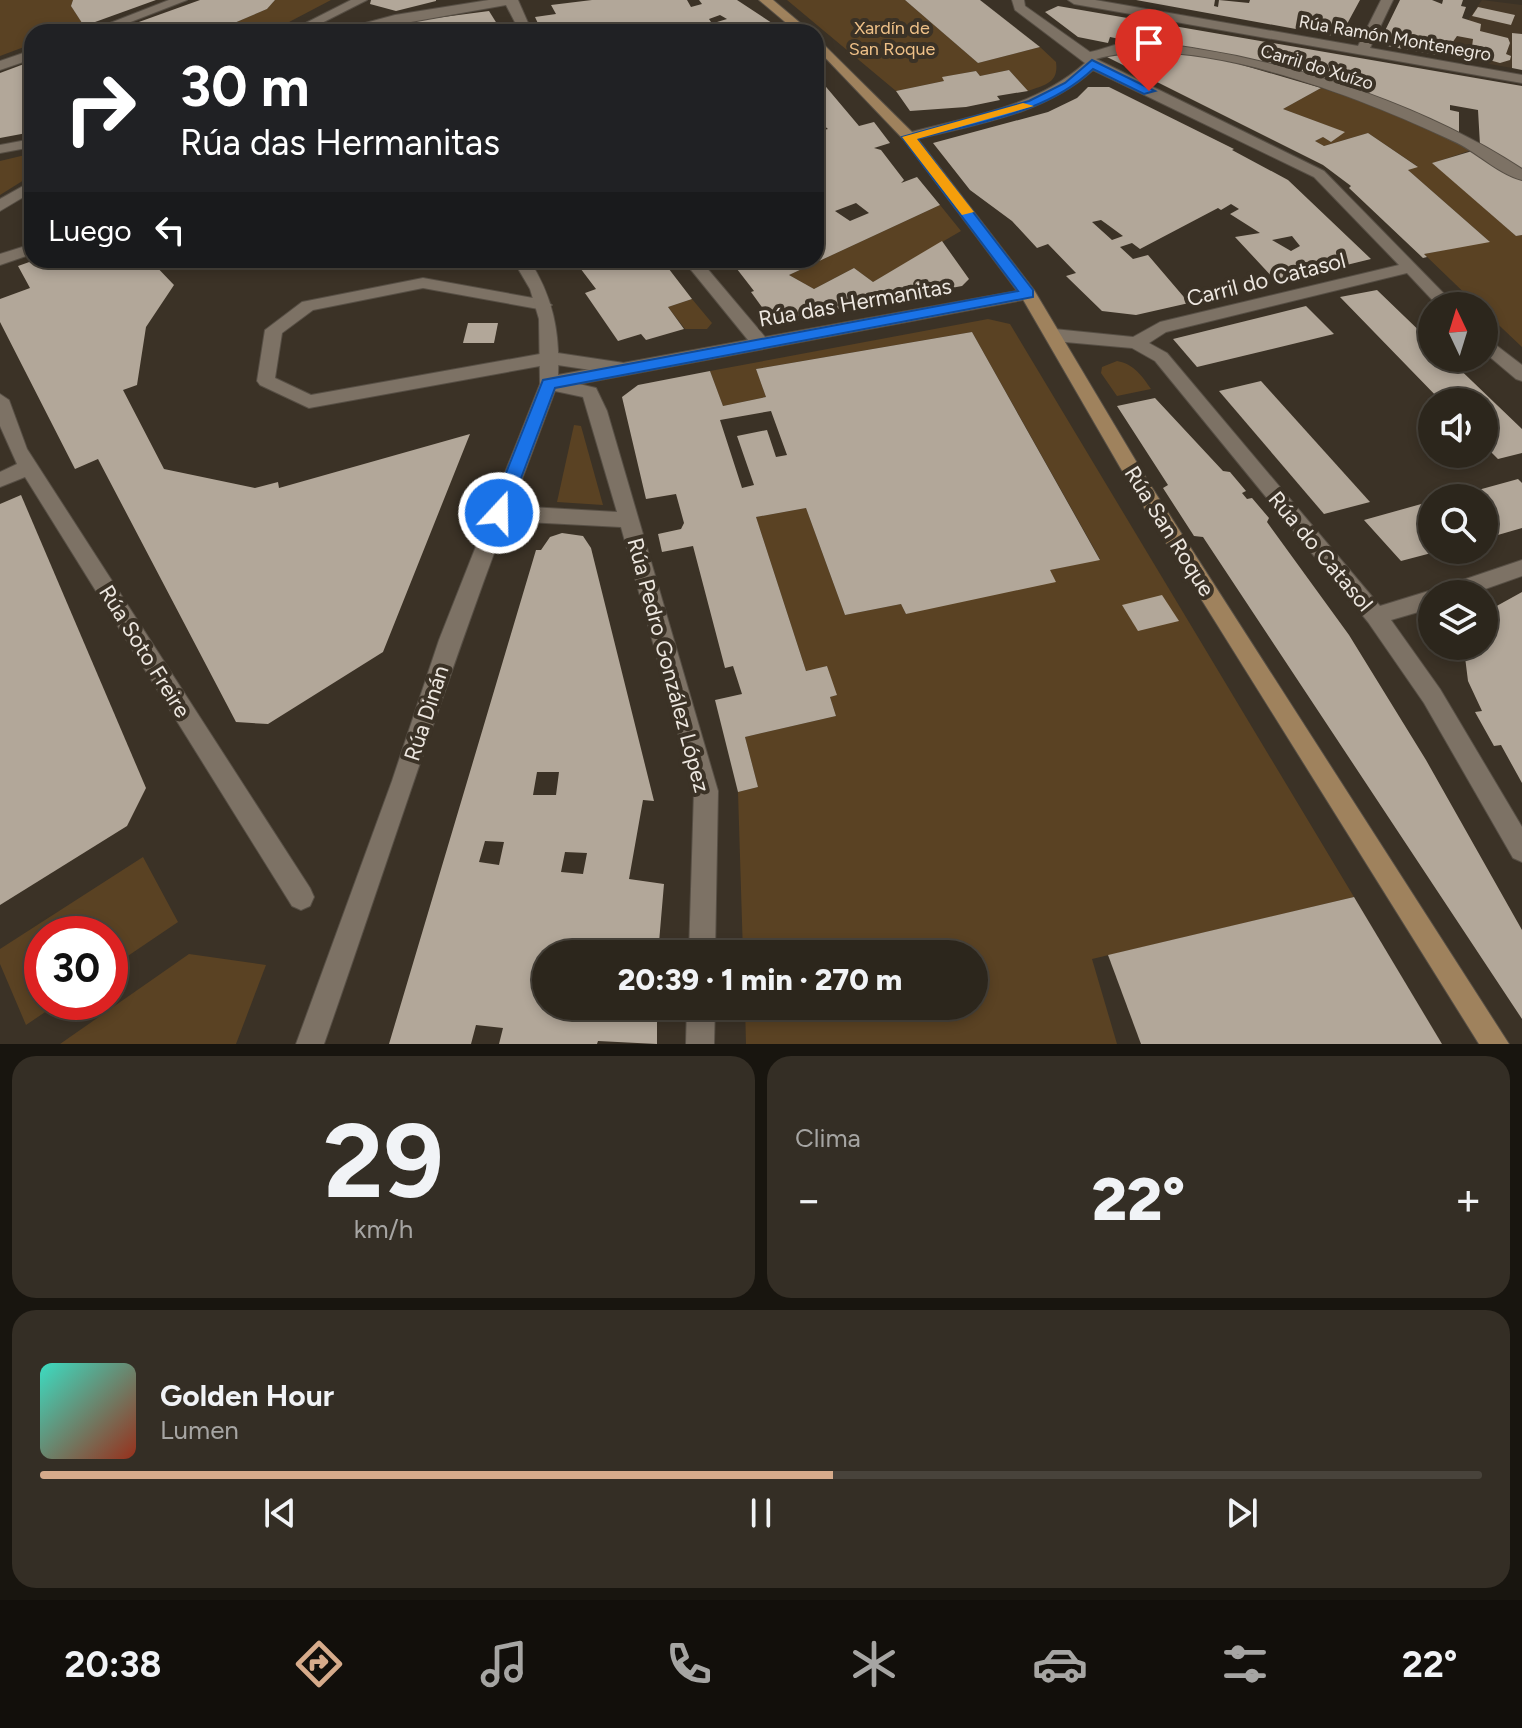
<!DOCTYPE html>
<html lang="es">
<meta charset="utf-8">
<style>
:root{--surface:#2c261c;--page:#342e25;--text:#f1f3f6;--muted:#a6a5a3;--line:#48433b;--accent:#d6ab8b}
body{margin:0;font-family:Figtree,sans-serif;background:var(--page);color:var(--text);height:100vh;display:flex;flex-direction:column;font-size:30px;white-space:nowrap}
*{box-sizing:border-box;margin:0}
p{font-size:26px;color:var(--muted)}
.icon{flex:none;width:44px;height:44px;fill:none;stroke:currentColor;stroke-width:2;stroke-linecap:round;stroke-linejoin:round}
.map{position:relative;height:1044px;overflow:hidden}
.details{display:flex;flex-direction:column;gap:12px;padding:12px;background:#18150f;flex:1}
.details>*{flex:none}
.banner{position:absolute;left:24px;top:24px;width:800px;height:244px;border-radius:24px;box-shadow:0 4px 12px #0003,0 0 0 2px var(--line);background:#202124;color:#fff;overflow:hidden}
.needle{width:52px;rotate:356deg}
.controls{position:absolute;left:1418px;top:292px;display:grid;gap:16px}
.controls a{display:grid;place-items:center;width:80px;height:80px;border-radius:50%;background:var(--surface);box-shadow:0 4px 12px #0003,0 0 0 2px var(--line);font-size:40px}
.speed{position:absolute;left:24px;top:916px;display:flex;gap:16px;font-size:40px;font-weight:700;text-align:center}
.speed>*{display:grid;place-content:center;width:104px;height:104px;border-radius:50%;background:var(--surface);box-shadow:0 4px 12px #0003,0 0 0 2px var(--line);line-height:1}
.speed .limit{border:12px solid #d22;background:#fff;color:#111}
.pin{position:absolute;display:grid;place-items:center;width:68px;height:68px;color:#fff;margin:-82px -34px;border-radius:50% 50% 50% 0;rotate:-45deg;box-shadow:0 0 8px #0007}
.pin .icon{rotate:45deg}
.me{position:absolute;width:88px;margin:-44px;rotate:21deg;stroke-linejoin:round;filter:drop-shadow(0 0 6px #0008)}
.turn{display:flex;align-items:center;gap:28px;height:168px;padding:0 24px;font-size:36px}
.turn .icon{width:104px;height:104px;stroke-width:2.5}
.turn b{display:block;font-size:56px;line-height:68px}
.then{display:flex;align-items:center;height:76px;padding:0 24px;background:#0003;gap:16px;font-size:30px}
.big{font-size:60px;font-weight:800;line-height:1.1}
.details .tile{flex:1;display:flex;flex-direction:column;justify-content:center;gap:12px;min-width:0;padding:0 28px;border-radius:24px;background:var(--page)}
.details .dial{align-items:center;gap:0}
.dial b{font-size:104px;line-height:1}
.song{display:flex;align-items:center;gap:24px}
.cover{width:96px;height:96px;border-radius:12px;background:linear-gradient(135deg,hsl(170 70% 55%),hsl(10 70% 35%))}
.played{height:8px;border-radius:4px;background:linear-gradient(90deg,var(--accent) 55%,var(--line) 55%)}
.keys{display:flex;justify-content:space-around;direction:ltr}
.heat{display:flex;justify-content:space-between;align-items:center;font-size:44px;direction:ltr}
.details .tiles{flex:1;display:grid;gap:12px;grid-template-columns:1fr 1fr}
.tile:last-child{grid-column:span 2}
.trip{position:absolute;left:532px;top:940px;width:456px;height:80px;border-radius:40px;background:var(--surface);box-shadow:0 4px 12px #0003,0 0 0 2px var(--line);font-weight:800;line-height:80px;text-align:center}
.tab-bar{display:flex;height:128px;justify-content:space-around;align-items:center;background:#120f0b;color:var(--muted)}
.tab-bar .icon{width:56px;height:56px}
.tab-bar .active{color:var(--accent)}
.tab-bar b{font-size:36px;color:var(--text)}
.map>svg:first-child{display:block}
.built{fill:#463827}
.green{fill:#5a4223}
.building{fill:#b2a799;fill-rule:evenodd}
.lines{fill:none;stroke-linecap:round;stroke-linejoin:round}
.lane-casing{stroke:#574f45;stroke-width:2}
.street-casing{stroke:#574f45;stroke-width:2}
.secondary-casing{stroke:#574f45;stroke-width:2}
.lane{fill:#7d7265;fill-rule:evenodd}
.street{fill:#7d7265;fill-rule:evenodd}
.secondary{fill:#9f825d;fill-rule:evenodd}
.route{fill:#1a73e8;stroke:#114b97;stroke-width:2}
.slow{fill:#f59e0b}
.labels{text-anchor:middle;stroke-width:8;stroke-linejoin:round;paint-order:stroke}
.far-park-label{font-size:18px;fill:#efc188;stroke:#3b3226}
.far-street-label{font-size:18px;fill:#ede7e0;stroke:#3b3226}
.street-label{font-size:22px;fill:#ede7e0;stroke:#3b3226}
</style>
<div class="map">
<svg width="1522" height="1044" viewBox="0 0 1522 1044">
<rect width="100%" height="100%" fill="#3b3226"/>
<path class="built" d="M 1482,0 L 1522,5 L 1522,34 L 1512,33 L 1512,68 L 1443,56 Z"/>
<g class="green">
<path d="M 0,0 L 73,0 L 71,6 L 84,26 L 67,32 L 32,32 L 32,44 L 0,56 Z"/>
<path d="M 275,0 L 331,0 L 270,32 L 213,32 L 267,9 Z"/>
<path d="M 787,0 L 905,0 L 978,63 L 1040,47 L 1056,62 C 1059,83 1045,85 1028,91 L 1009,70 L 980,76 L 976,71 L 943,77 L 944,81 L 896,91 Z"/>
<path d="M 1321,88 L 1378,107 L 1472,150 L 1433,163 L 1516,236 L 1522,235 L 1522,347 L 1484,311 L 1484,306 L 1478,306 L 1424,254 L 1489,241 L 1408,170 L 1417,166 L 1368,133 L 1324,146 L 1315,141 L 1323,137 L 1331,142 L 1344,132 L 1283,109 Z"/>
<path d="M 21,156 L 32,156 L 32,175 L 0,195 L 0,161 Z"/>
<path d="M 940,205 L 961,231 L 873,282 L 854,268 L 814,289 L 789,275 Z"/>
<path d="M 692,299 L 712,323 L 707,329 L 685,329 L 668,307 Z"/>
<path d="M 988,319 L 1010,324 L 1354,897 L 1092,959 L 1117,1044 L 746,1044 L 745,1006 L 974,1006 L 974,954 L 743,954 L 738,792 L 758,787 L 745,737 L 836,716 L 830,697 L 836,695 L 827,666 L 806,671 L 756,517 L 806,508 L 845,615 L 901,604 L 906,614 L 1050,570 L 1100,559 L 972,332 L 756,369 L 766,397 L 723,406 L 710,371 Z"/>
<path d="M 1117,361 C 1134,364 1142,376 1151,389 L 1117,396 L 1101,373 L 1102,367 Z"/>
<path d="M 574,425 L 581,426 L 603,505 L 557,502 Z"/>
<path d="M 143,857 L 178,922 L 110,968 L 110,934 L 42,934 L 42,1002 L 60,1002 L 26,1025 L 0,964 L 0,949 Z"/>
<path d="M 189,954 L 266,965 L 236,1044 L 60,1044 Z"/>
</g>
<g class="building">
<path d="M 73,0 L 156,0 L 84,26 L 71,6 Z"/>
<path d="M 200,0 L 275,0 L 267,9 L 213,32 L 111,32 Z"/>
<path d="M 371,0 L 436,0 L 436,1 L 396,11 L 370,4 Z"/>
<path d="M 592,0 L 687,0 L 691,7 L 702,4 L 699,0 L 737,0 L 778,27 L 767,29 L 771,32 L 729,32 L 717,22 L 727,19 L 720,15 L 709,19 L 711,22 L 644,32 L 588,32 L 583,24 L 564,28 L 566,32 L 542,32 L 535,17 L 556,14 L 551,5 Z"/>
<path d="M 905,0 L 980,0 L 1040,47 L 978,63 Z"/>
<path d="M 1136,0 L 1215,0 L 1214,6 L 1218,7 L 1219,0 L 1249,3 L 1250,0 L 1360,0 L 1341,35 L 1334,36 Z"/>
<path d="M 1400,0 L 1432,0 L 1442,4 L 1443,0 L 1463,0 L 1461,6 L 1466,7 L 1462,18 L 1481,24 L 1480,31 L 1508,38 L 1510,43 L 1506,54 L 1511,56 L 1510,60 L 1500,63 L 1471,55 L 1473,39 L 1457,36 L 1443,56 L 1387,46 L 1380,41 Z"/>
<path d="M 1058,6 L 1522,86 L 1522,171 L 1480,145 L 1478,110 L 1450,105 L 1450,110 L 1459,112 L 1459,134 L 1319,81 L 1319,77 L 1157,42 L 1139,43 L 1110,37 L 1108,43 L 1078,37 L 1045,12 Z"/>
<path d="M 1478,7 L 1515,15 L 1511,25 L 1472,16 Z"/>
<path d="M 489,11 L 499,27 L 486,29 L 487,32 L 379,32 L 385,27 L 413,21 Z"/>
<path d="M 1512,33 L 1522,34 L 1522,70 L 1512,68 Z"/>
<path d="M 1155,48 L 1232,62 L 1321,88 L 1283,109 L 1345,132 L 1331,142 L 1323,137 L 1315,141 L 1324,146 L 1368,133 L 1418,167 L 1408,170 L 1490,242 L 1424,254 L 1427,257 L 1423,258 L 1349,188 L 1351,186 L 1323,165 L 1103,55 Z"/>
<path d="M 32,61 L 32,132 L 0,138 L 0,73 Z"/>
<path d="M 1009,70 L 1028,91 L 997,96 L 1000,100 L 966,107 L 910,111 L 896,91 L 944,81 L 942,77 L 976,71 L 980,76 Z"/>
<path d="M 816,75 L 859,126 L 874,122 L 890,143 L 874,148 L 881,150 L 904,180 L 901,183 L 917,177 L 940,205 L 789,275 L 814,289 L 854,268 L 873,282 L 942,241 L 969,279 L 962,286 L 772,321 L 751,292 L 754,291 L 730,260 L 816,260 L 816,168 L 823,165 L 816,159 L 816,132 L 828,129 L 822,124 L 816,125 ZM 856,203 L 869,213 L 850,221 L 835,211 Z"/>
<path d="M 1088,87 L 1109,87 L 1234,149 L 1232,150 L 1288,180 L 1371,259 L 1277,282 L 1235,237 L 1260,233 L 1230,214 L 1239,209 L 1231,204 L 1221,210 L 1218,208 L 1140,249 L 1132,243 L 1120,247 L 1133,259 L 1148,255 L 1189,303 L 1136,315 L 1102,311 L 1066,276 L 1076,273 L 1048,244 L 1037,248 L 1012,221 L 970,190 L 933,143 L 1048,112 L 1077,98 ZM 1101,220 L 1108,225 L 1123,236 L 1112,240 L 1092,222 ZM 1292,236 L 1300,246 L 1291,251 L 1272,240 Z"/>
<path d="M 1479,149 L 1522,180 L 1522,235 L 1516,236 L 1432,163 Z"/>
<path d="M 35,260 L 150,260 L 174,285 L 146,327 L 137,385 L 123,390 L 164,469 L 255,488 L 278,482 L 279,488 L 470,434 L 383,652 L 268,724 L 236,722 L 98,459 L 75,469 L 0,322 L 0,299 L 30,288 L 18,266 Z"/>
<path d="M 574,260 L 662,260 L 692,299 L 668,307 L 684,329 L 646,340 L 641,334 L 618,341 L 585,293 L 596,289 Z"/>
<path d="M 1377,290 L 1432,343 L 1432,358 L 1448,358 L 1522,429 L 1522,453 L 1498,459 L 1484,445 L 1484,402 L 1442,402 L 1340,297 Z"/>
<path d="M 1306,306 L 1334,334 L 1197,367 L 1173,339 Z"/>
<path d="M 468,323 L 498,323 L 494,343 L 463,343 Z"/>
<path d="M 972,332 L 1100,560 L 1050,570 L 1056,582 L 906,614 L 901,604 L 845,615 L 806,508 L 756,517 L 806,671 L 827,666 L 837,695 L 830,697 L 836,716 L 745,737 L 758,787 L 738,792 L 715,700 L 742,694 L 733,666 L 725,668 L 693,546 L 662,552 L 658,534 L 681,529 L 684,523 L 676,494 L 646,499 L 622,397 L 638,385 L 710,371 L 723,406 L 766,397 L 756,369 ZM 771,411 L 787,455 L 776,457 L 767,430 L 737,436 L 754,485 L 742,488 L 720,420 Z"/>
<path d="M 1261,381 L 1370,502 L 1324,514 L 1219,391 Z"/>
<path d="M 1155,398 L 1223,471 L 1230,472 L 1246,491 L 1242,493 L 1247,499 L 1252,498 L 1269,518 L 1267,522 L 1349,635 L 1426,760 L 1522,930 L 1522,1019 L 1203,537 L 1194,536 L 1163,488 L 1168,485 L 1117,406 Z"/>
<path d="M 1518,479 L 1522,483 L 1522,528 L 1484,539 L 1484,498 L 1449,498 Z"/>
<path d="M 21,495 L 146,788 L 127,826 L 0,905 L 0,504 Z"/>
<path d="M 1432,501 L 1432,550 L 1439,551 L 1401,561 L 1364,520 Z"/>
<path d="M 562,533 L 583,536 L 591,548 L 654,801 L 643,800 L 629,879 L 664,884 L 658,954 L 546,954 L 546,1006 L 653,1006 L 652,1016 L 657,1016 L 657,1044 L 598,1041 L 597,1044 L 499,1044 L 503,1028 L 476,1025 L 471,1044 L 389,1044 L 536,550 L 541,550 L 550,537 ZM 537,772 L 559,772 L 556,795 L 533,795 ZM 485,841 L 504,842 L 499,865 L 479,862 ZM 565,852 L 587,853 L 583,874 L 561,872 Z"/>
<path d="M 1522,592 L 1522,783 L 1501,745 L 1494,746 L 1475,712 L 1482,711 L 1468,681 L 1464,649 L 1465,646 L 1484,646 L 1484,613 Z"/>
<path d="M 1162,595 L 1179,621 L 1138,631 L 1122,605 Z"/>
<path d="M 1354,897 L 1442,1044 L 1141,1044 L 1108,955 Z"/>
</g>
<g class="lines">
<defs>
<path id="lane" d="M 423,278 L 544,300 L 552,305 L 544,310 L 423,288 L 313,310 L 282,333 L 275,378 L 311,395 L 551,352 L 624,363 L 633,369 L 624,375 L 551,364 L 309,408 L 260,385 L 257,381 L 265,330 L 302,302 Z"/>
<g id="street">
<path d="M 169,0 L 187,0 L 105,32 L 87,32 Z"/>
<path d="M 351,0 L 367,0 L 304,32 L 288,32 Z"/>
<path d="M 489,0 L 518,0 L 532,32 L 520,32 L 506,5 L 355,32 L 332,32 L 395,15 Z"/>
<path d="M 1012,0 L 1024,0 L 1025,6 L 1090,52 C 1100,50 1110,46 1119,44 C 1145,40 1173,45 1198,49 C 1306,66 1431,109 1522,169 L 1522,180 C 1498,174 1476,151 1453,141 C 1362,98 1194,31 1096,59 L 1324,171 L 1456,306 L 1438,306 L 1407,273 L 1166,332 L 1149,343 L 1167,353 L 1380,606 L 1432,590 L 1437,592 L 1439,588 L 1522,560 L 1522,576 L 1471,594 L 1432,594 L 1432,608 L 1391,620 L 1440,689 L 1522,827 L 1522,862 L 1513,858 L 1424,703 L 1368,622 L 1155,361 L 1132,348 L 1054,341 L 1045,335 L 1054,329 L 1133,337 L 1160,322 L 1399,265 L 1314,177 L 1093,70 C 1044,115 973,125 909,141 L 904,140 L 904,134 C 967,117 1035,108 1085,63 L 1015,10 Z"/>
<path d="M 1068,0 L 1095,0 L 1358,46 L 1381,0 L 1393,0 L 1370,48 L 1522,75 L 1522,83 L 1074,4 Z"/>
<path d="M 32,50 L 32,59 L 0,70 L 0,61 Z"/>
<path d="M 32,139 L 32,147 L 0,153 L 0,145 Z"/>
<path d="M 32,181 L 32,192 L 0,211 L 0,199 Z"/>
<path d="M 32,244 L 32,254 L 0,265 L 0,254 Z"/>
<path d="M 513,260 L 529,260 C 553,296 560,333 558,375 L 748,340 L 683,260 L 700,260 L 765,337 L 1028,289 L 1036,294 L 1028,299 L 579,384 L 596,388 L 607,411 L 718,791 L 715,954 L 689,954 L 694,791 L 621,527 L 506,521 C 441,694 385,870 324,1044 L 296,1044 L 392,781 L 439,640 L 540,384 L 539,319 L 530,289 ZM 555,391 L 583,397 L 617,512 L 512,506 Z"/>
<path d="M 1484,336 L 1522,365 L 1522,381 L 1516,379 L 1484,352 Z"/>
<path d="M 0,394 L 9,400 L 27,449 L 310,888 L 314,897 L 310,906 L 301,910 L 292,906 L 25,477 L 0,487 L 0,472 L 17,464 L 0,426 Z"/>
<path d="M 687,1006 L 715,1006 L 714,1044 L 686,1044 Z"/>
</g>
<g id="secondary">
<path d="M 759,0 L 773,0 L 811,32 L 797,32 Z"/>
<path d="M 816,37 L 914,134 L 1034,290 L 1149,483 L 1509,1044 L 1479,1044 L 1135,493 L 1021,296 L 904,140 L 816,48 Z"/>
</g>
</defs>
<use href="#lane" class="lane-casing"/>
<use href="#street" class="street-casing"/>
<use href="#secondary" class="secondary-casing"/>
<use href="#lane" class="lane"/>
<use href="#street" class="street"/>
<use href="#secondary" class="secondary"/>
</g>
<path class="route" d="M 1092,60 L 1155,91 L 1144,94 L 1093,69 C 1046,114 978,122 917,139 L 1033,290 L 1033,297 L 555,388 L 508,513 L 499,520 L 492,518 L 490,513 L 543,380 L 1018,291 L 902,137 L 1029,101 L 1065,83 Z"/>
<path class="slow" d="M 1023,103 L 1034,106 L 917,139 L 974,212 L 962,215 L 902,137 Z"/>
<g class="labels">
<g class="far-park-label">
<text x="892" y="34">Xardín de<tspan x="892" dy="21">San Roque</tspan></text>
</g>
<g class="far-street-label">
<text transform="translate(1395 38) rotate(10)" y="6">Rúa Ramón Montenegro</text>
<text transform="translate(1317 67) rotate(17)" y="6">Carril do Xuízo</text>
</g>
<g class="street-label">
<text transform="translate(1266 279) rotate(-14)" y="8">Carril do Catasol</text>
<text transform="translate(855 302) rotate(-10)" y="8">Rúa das Hermanitas</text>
<text transform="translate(1170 531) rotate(58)" y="8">Rúa San Roque</text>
<text transform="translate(1321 551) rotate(50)" y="8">Rúa do Catasol</text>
<text transform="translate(145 651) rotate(58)" y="8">Rúa Soto Freire</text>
<text transform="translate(669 665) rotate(75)" y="8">Rúa Pedro González López</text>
<text transform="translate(426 713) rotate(-72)" y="8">Rúa Dinán</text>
</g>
</g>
</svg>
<div class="controls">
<a><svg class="needle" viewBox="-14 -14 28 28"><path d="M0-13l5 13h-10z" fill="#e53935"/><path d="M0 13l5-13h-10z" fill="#a6a5a3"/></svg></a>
<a><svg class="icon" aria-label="sound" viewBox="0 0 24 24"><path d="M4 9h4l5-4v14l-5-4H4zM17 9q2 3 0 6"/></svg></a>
<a><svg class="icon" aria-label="search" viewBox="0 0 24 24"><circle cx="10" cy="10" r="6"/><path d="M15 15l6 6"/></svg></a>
<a><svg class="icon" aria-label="layers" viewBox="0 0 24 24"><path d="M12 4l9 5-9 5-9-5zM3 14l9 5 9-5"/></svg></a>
</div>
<div class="speed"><div class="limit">30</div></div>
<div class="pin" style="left:1149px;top:91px;background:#d93025"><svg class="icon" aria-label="arrive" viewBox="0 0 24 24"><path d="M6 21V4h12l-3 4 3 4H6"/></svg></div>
<svg class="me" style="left:499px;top:513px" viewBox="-20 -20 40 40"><circle r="17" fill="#1a73e8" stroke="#fff" stroke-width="3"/><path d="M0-11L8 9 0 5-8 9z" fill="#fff"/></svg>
<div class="trip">20:39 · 1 min · 270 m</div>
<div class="banner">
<div class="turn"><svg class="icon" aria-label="right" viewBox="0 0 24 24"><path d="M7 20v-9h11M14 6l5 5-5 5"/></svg><div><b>30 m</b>Rúa das Hermanitas</div></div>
<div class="then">Luego<svg class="icon" aria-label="left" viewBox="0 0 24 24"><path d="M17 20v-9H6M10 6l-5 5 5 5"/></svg></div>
</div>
</div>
<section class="details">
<div class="tiles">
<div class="tile dial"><b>29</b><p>km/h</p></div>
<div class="tile"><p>Clima</p>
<div class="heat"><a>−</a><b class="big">22°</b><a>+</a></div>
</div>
<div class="tile">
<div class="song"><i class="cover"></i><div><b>Golden Hour</b><p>Lumen</p></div></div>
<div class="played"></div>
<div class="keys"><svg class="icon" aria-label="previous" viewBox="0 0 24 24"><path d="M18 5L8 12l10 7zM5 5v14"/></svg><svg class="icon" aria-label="pause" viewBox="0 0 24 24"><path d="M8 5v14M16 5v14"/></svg><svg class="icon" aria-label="next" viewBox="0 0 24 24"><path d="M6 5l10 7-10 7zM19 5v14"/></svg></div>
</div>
</div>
</section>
<nav class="tab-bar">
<b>20:38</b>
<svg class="icon active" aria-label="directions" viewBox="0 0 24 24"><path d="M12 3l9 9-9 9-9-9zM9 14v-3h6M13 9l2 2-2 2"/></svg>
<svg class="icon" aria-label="music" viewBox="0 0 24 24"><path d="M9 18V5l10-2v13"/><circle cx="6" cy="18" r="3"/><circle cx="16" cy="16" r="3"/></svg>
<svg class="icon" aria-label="phone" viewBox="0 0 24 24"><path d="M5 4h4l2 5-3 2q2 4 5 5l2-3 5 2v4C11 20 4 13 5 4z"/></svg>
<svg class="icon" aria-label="climate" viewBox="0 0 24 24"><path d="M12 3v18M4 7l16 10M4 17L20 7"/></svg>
<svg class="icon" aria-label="car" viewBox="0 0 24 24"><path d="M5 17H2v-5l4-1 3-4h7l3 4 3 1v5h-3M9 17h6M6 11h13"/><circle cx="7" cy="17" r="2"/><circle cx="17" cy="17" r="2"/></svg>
<svg class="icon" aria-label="filters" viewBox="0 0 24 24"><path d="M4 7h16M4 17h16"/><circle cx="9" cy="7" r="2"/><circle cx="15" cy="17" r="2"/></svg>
<b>22°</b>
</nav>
